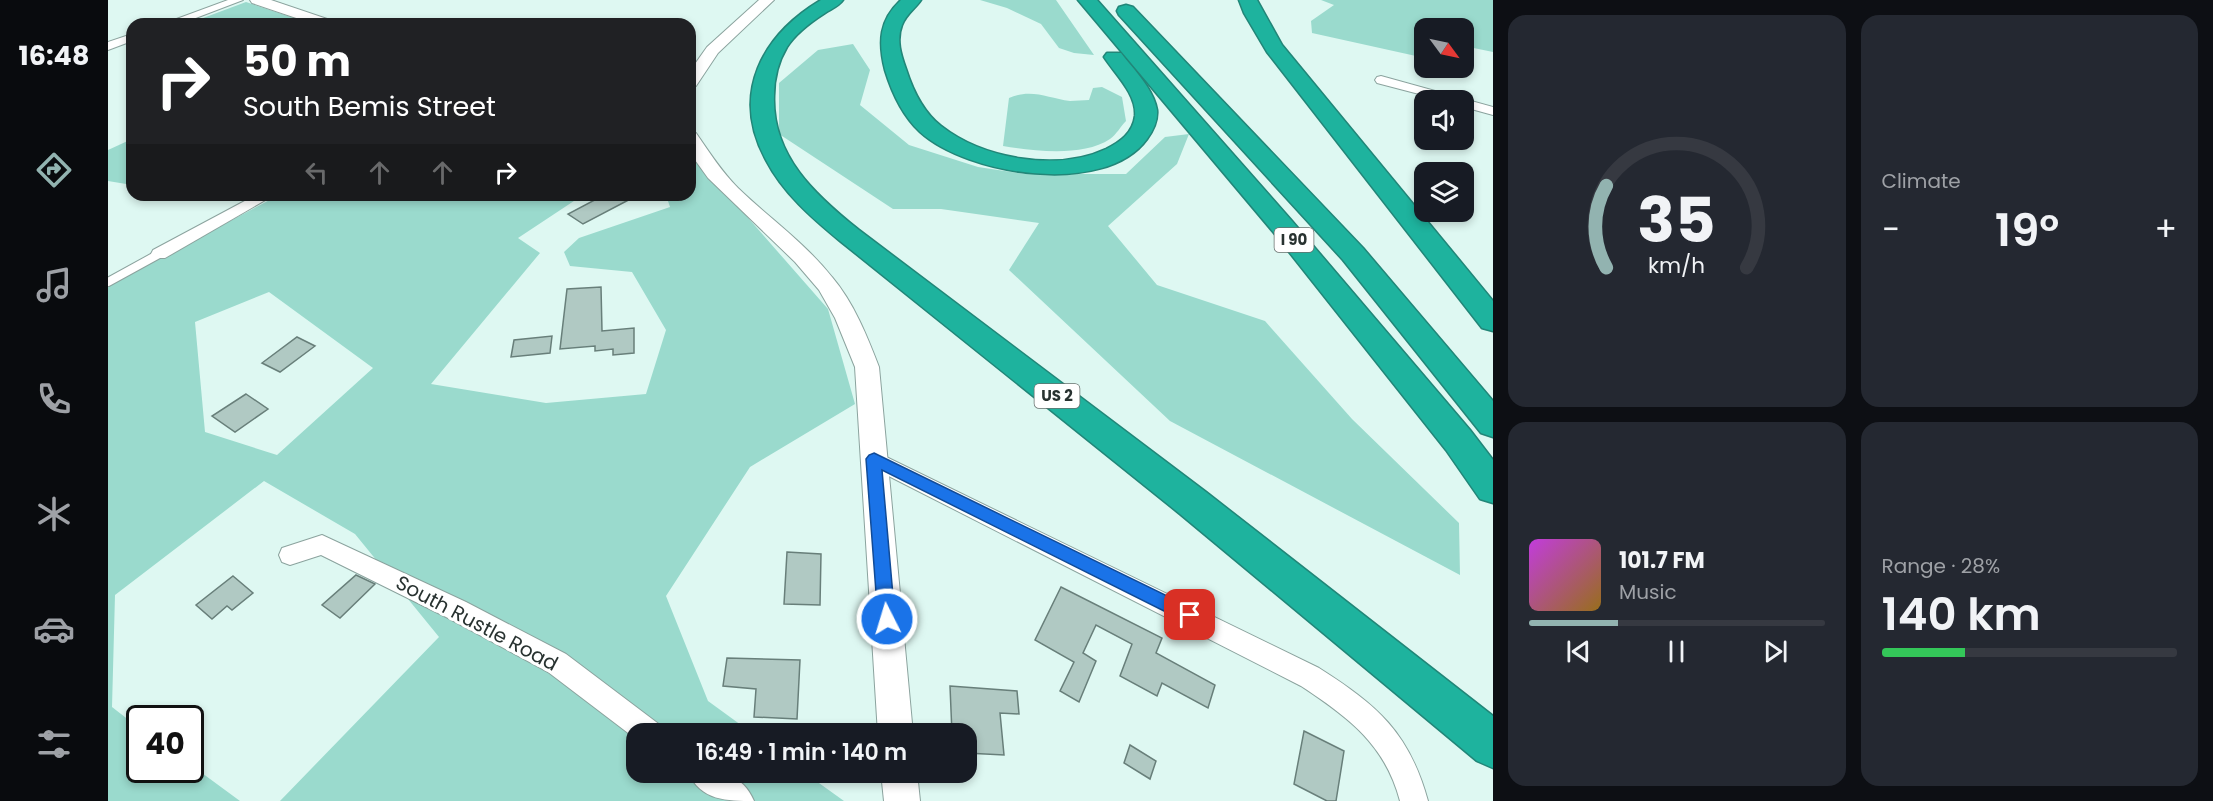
<!DOCTYPE html>
<meta charset="utf-8">
<style>
:root{--surface:#171b24;--page:#242831;--text:#f1f3f6;--muted:#9ea1a6;--line:#363941;--accent:#92b3b0}
body{margin:0;font-family:Poppins,sans-serif;background:var(--page);color:var(--text);height:100vh;display:flex;flex-direction:column;font-size:22px;white-space:nowrap}
*{box-sizing:border-box;margin:0}
p{font-size:20px;color:var(--muted)}
.icon{flex:none;width:33px;height:33px;fill:none;stroke:currentColor;stroke-width:2;stroke-linecap:round;stroke-linejoin:round}
.map{position:relative;flex:1;overflow:hidden}
.panel{display:flex;flex-direction:column;gap:15px;padding:15px;background:#0d0f14;width:720px}
.panel>*{flex:none}
.banner{position:absolute;left:18px;top:18px;width:570px;height:183px;border-radius:18px;box-shadow:0 3px 9px #0003;background:#202124;color:#fff;overflow:hidden}
.needle{width:39px;rotate:123deg}
.controls{position:absolute;left:1306px;top:18px;display:grid;gap:12px}
.controls a{display:grid;place-items:center;width:60px;height:60px;border-radius:12px;background:var(--surface);box-shadow:0 3px 9px #0003;font-size:30px}
.speed{position:absolute;left:18px;top:705px;display:flex;gap:12px;font-size:30px;font-weight:700;text-align:center}
.speed>*{display:grid;place-content:center;width:78px;height:78px;border-radius:50%;background:var(--surface);box-shadow:0 3px 9px #0003;line-height:1}
.speed .limit{border:3px solid #111;border-radius:9px;background:#fff;color:#111}
.pin{position:absolute;display:grid;place-items:center;width:51px;height:51px;color:#fff;margin:-26px;border-radius:12px;box-shadow:0 3px 9px #0006}
.me{position:absolute;width:66px;margin:-33px;rotate:355deg;stroke-linejoin:round;filter:drop-shadow(0 0 4px #0008)}
.turn{display:flex;align-items:center;gap:21px;height:126px;padding:0 18px;font-size:27px}
.turn .icon{width:78px;height:78px;stroke-width:2.5}
.turn b{display:block;font-size:42px;line-height:51px}
.lanes{display:flex;align-items:center;height:57px;padding:0 18px;background:#0003;justify-content:center;gap:30px;direction:ltr}
.lanes .off{opacity:.35}
.big{font-size:45px;font-weight:600;line-height:1.1}
.panel .widget{flex:1;display:flex;flex-direction:column;justify-content:center;gap:9px;min-width:0;padding:0 21px;border-radius:18px;background:var(--page)}
.panel .dial{align-items:center;gap:0}
.dial svg{height:156px;overflow:visible;fill:none;stroke:var(--line);stroke-width:7;stroke-linecap:round;text-anchor:middle}
.dial text{fill:var(--text);stroke:none}
.song{display:flex;align-items:center;gap:18px}
.cover{width:72px;height:72px;border-radius:9px;background:linear-gradient(135deg,hsl(290 70% 55%),hsl(40 70% 35%))}
.played{height:6px;border-radius:3px;background:linear-gradient(90deg,var(--accent) 30%,var(--line) 30%)}
.keys{display:flex;justify-content:space-around;direction:ltr}
.heat{display:flex;justify-content:space-between;align-items:center;font-size:33px;direction:ltr}
.charge{height:9px;border-radius:4px;background:linear-gradient(90deg,#34c759 28%,var(--line) 0)}
.panel .tiles{flex:1;display:grid;gap:15px;grid-template-columns:repeat(2,1fr)}
.trip{position:absolute;left:518px;top:723px;width:351px;height:60px;border-radius:18px;background:var(--surface);box-shadow:0 3px 9px #0003;font-weight:600;line-height:60px;text-align:center}
main{display:flex;flex:1;min-height:0}
.tabs{display:flex;flex-direction:column;width:108px;justify-content:space-around;align-items:center;background:#090b0e;color:var(--muted)}
.tabs .icon{width:42px;height:42px}
.tabs .current{color:var(--accent)}
.tabs b{font-size:27px;color:var(--text)}
.map>svg:first-child{display:block}
.green{fill:#9adacd;fill-rule:evenodd}
.building{fill:#b0c9c3;stroke:#687f7a;stroke-width:1.5}
.lines{fill:none;stroke-linecap:round;stroke-linejoin:round}
.service-casing{stroke:#8ba39e;stroke-width:10}
.minor-casing{stroke:#8ba39e;stroke-width:2}
.tertiary-casing{stroke:#8ba39e;stroke-width:2}
.motorway-casing{stroke:#228678;stroke-width:3}
.service{stroke:#fff;stroke-width:8}
.minor{fill:#fff;fill-rule:evenodd}
.tertiary{fill:#fff;fill-rule:evenodd}
.motorway{fill:#1eb39e;fill-rule:evenodd}
.route{fill:#1a73e8;stroke:#114b97;stroke-width:1.5}
.labels{text-anchor:middle;stroke-width:6;stroke-linejoin:round;paint-order:stroke}
.shield{fill:#fff;stroke:#68706e;stroke-width:1.5}
.shield-label{font-size:15px;font-weight:bold;fill:#283230}
.near-street-label{font-size:20px;fill:#283230;stroke:#fff}
</style>
<main>
<nav class="tabs">
<b>16:48</b>
<svg class="icon current" aria-label="directions" viewBox="0 0 24 24"><path d="M12 3l9 9-9 9-9-9zM9 14v-3h6M13 9l2 2-2 2"/></svg>
<svg class="icon" aria-label="music" viewBox="0 0 24 24"><path d="M9 18V5l10-2v13"/><circle cx="6" cy="18" r="3"/><circle cx="16" cy="16" r="3"/></svg>
<svg class="icon" aria-label="phone" viewBox="0 0 24 24"><path d="M5 4h4l2 5-3 2q2 4 5 5l2-3 5 2v4C11 20 4 13 5 4z"/></svg>
<svg class="icon" aria-label="climate" viewBox="0 0 24 24"><path d="M12 3v18M4 7l16 10M4 17L20 7"/></svg>
<svg class="icon" aria-label="car" viewBox="0 0 24 24"><path d="M5 17H2v-5l4-1 3-4h7l3 4 3 1v5h-3M9 17h6M6 11h13"/><circle cx="7" cy="17" r="2"/><circle cx="17" cy="17" r="2"/></svg>
<svg class="icon" aria-label="filters" viewBox="0 0 24 24"><path d="M4 7h16M4 17h16"/><circle cx="9" cy="7" r="2"/><circle cx="15" cy="17" r="2"/></svg>
</nav>
<div class="map">
<svg width="1385" height="801" viewBox="0 0 1385 801">
<rect width="100%" height="100%" fill="#def8f2"/>
<g class="green">
<path d="M 872,0 L 948,0 L 986,55 L 966,53 L 951,48 L 933,24 L 899,8 Z"/>
<path d="M 1213,0 L 1385,0 L 1385,52 L 1356,46 L 1356,28 L 1317,28 L 1317,58 L 1204,33 L 1203,21 L 1226,5 Z"/>
<path d="M 138,2 L 204,24 L 79,24 Z"/>
<path d="M 745,44 L 762,70 L 752,105 L 801,145 L 870,167 L 916,174 L 1018,174 L 1057,137 L 1081,134 L 1069,164 L 1000,226 L 1049,285 L 1157,321 L 1244,419 L 1351,523 L 1352,575 L 1062,421 L 901,270 L 931,223 L 833,209 L 785,209 L 671,134 L 671,83 L 710,50 Z"/>
<path d="M 994,87 L 1014,97 L 1018,121 C 1013,126 1008,135 1002,139 C 975,157 926,151 895,146 L 901,98 C 923,88 940,98 962,101 C 968,101 975,100 981,100 L 985,88 Z"/>
<path d="M 582,138 L 620,195 L 720,309 L 747,404 L 642,467 L 558,596 L 600,701 L 644,733 L 528,734 L 528,772 L 697,773 L 736,801 L 172,801 L 331,637 L 247,534 L 156,481 L 7,595 L 4,707 L 31,728 L 32,770 L 82,770 L 83,765 L 132,801 L 0,801 L 0,286 L 171,195 L 475,195 L 410,238 L 432,253 L 323,384 L 438,403 L 538,394 L 558,330 L 524,272 L 462,266 L 456,252 L 471,238 L 562,207 L 558,195 L 582,195 ZM 161,292 L 265,368 L 169,455 L 97,432 L 87,322 Z"/>
<path d="M 24,139 L 24,185 L 0,181 L 0,150 Z"/>
</g>
<g class="building">
<path d="M 496,195 L 530,195 L 475,224 L 460,214 Z"/>
<path d="M 493,287 L 494,331 L 526,328 L 526,353 L 505,355 L 505,349 L 487,351 L 487,346 L 452,349 L 459,289 Z"/>
<path d="M 444,336 L 442,353 L 403,357 L 406,340 Z"/>
<path d="M 189,337 L 207,346 L 172,372 L 154,363 Z"/>
<path d="M 138,394 L 160,409 L 127,432 L 104,416 Z"/>
<path d="M 679,552 L 713,554 L 712,605 L 676,604 Z"/>
<path d="M 248,575 L 267,584 L 232,618 L 214,605 Z"/>
<path d="M 125,576 L 145,593 L 124,610 L 119,606 L 104,619 L 88,605 Z"/>
<path d="M 953,587 L 1054,638 L 1048,653 L 1107,685 L 1100,708 L 1054,683 L 1049,696 L 1012,676 L 1024,644 L 988,625 L 975,653 L 988,661 L 971,702 L 952,691 L 966,662 L 927,640 Z"/>
<path d="M 619,658 L 692,660 L 689,719 L 646,717 L 648,689 L 615,686 Z"/>
<path d="M 842,686 L 909,691 L 911,714 L 892,713 L 896,755 L 858,753 L 858,734 L 844,734 Z"/>
<path d="M 1196,731 L 1236,751 L 1228,801 L 1219,801 L 1186,784 Z"/>
<path d="M 1022,745 L 1048,761 L 1042,779 L 1016,763 Z"/>
</g>
<g class="lines">
<defs>
<path id="service" d="M 0,282 L 51,254"/>
<g id="minor">
<path d="M 120,0 L 135,0 L 72,24 L 55,24 Z"/>
<path d="M 24,34 L 24,41 L 0,50 L 0,42 Z"/>
<path d="M 1273,76 L 1385,107 L 1385,115 L 1356,107 L 1356,100 L 1334,100 L 1269,83 L 1267,80 L 1269,77 Z"/>
<path d="M 148,195 L 166,195 L 57,258 L 45,258 L 43,254 L 45,250 Z"/>
<path d="M 766,451 L 1211,668 C 1269,705 1301,732 1320,801 L 1292,801 C 1277,744 1240,717 1193,686 L 759,465 L 756,459 L 759,453 Z"/>
<path d="M 214,535 L 358,602 L 458,654 L 552,725 L 556,734 L 528,734 L 528,739 L 440,672 L 340,618 L 213,555 L 182,565 L 174,562 L 171,555 L 174,548 Z"/>
<path d="M 580,772 C 608,772 633,770 646,801 C 619,801 593,801 580,772 Z"/>
</g>
<g id="tertiary">
<path d="M 142,0 L 163,0 L 225,21 L 227,24 L 206,24 L 144,3 Z"/>
<path d="M 651,0 L 666,0 L 610,53 L 588,86 L 582,88 L 582,71 L 599,47 Z"/>
<path d="M 582,132 L 588,133 C 602,153 613,171 630,188 C 661,218 697,243 724,277 C 746,303 759,336 771,367 L 805,734 L 770,734 L 747,367 L 727,318 L 711,290 L 687,262 L 600,178 L 582,153 Z"/>
<path d="M 773,772 L 809,772 L 812,801 L 776,801 Z"/>
</g>
<g id="motorway">
<path d="M 713,0 L 735,0 C 731,6 723,9 717,13 C 703,22 688,33 679,47 C 670,62 666,79 666,96 C 664,156 707,195 751,230 L 1098,492 L 1385,716 L 1385,768 L 1369,761 L 1072,514 L 732,241 C 704,218 675,193 658,160 C 622,94 654,35 713,0 Z"/>
<path d="M 793,0 L 813,0 C 807,9 798,14 794,25 C 788,40 793,55 798,69 C 805,91 815,112 833,126 C 875,159 949,172 998,149 C 1012,142 1025,133 1027,116 C 1029,94 1007,74 996,57 L 999,53 L 1013,53 C 1026,70 1045,88 1049,110 C 1050,121 1045,131 1039,139 C 997,197 859,175 812,132 C 795,116 784,93 777,70 C 770,42 771,20 793,0 Z"/>
<path d="M 970,0 L 989,0 L 1184,221 L 1362,430 L 1385,460 L 1385,503 L 1372,499 L 1338,450 L 1166,233 Z"/>
<path d="M 1131,0 L 1149,0 L 1174,45 L 1385,301 L 1385,331 L 1374,328 L 1159,52 L 1136,13 Z"/>
<path d="M 1018,5 L 1025,7 L 1255,248 L 1385,401 L 1385,437 L 1373,433 L 1235,260 L 1011,15 L 1009,11 L 1011,7 Z"/>
</g>
</defs>
<use href="#service" class="service-casing"/>
<use href="#minor" class="minor-casing"/>
<use href="#tertiary" class="tertiary-casing"/>
<use href="#motorway" class="motorway-casing"/>
<use href="#service" class="service"/>
<use href="#minor" class="minor"/>
<use href="#tertiary" class="tertiary"/>
<use href="#motorway" class="motorway"/>
</g>
<path class="route" d="M 766,453 L 1088,610 L 1090,615 L 1088,621 L 1082,623 L 1076,621 L 774,470 L 787,619 L 785,625 L 779,627 L 773,625 L 770,619 L 758,459 L 761,455 Z"/>
<g class="labels">
<g class="shield">
<rect x="1166.5" y="228" width="39" height="24" rx="4.5"/>
<rect x="926.5" y="384" width="45" height="24" rx="4.5"/>
</g>
<g class="shield-label">
<text x="1186" y="245">I 90</text>
<text x="949" y="401">US 2</text>
</g>
<g class="near-street-label">
<text transform="translate(369 623) rotate(28)" y="7">South Rustle Road</text>
</g>
</g>
</svg>
<div class="controls">
<a><svg class="needle" viewBox="-14 -14 28 28"><path d="M0-13l5 13h-10z" fill="#e53935"/><path d="M0 13l5-13h-10z" fill="#9ea1a6"/></svg></a>
<a><svg class="icon" aria-label="sound" viewBox="0 0 24 24"><path d="M4 9h4l5-4v14l-5-4H4zM17 9q2 3 0 6"/></svg></a>
<a><svg class="icon" aria-label="layers" viewBox="0 0 24 24"><path d="M12 4l9 5-9 5-9-5zM3 14l9 5 9-5"/></svg></a>
</div>
<div class="speed"><div class="limit">40</div></div>
<div class="pin" style="left:1082px;top:615px;background:#d93025"><svg class="icon" aria-label="arrive" viewBox="0 0 24 24"><path d="M6 21V4h12l-3 4 3 4H6"/></svg></div>
<svg class="me" style="left:779px;top:619px" viewBox="-20 -20 40 40"><circle r="17" fill="#1a73e8" stroke="#fff" stroke-width="3"/><path d="M0-11L8 9 0 5-8 9z" fill="#fff"/></svg>
<div class="trip">16:49 · 1 min · 140 m</div>
<div class="banner">
<div class="turn"><svg class="icon" aria-label="right" viewBox="0 0 24 24"><path d="M7 20v-9h11M14 6l5 5-5 5"/></svg><div><b>50 m</b>South Bemis Street</div></div>
<div class="lanes"><svg class="icon off" aria-label="left" viewBox="0 0 24 24"><path d="M17 20v-9H6M10 6l-5 5 5 5"/></svg><svg class="icon off" aria-label="ahead" viewBox="0 0 24 24"><path d="M12 20V5M6 11l6-6 6 6"/></svg><svg class="icon off" aria-label="ahead" viewBox="0 0 24 24"><path d="M12 20V5M6 11l6-6 6 6"/></svg><svg class="icon" aria-label="right" viewBox="0 0 24 24"><path d="M7 20v-9h11M14 6l5 5-5 5"/></svg></div>
</div>
</div>
<section class="panel">
<div class="tiles">
<div class="widget dial"><svg viewBox="0 0 100 80">
<path d="M14 69A42 42 0 1 1 86 69"/>
<path d="M14 69A42 42 0 0 1 14 27" stroke="#92b3b0"/>
<text x="50" y="56" font-size="32" font-weight="700">35</text>
<text x="50" y="72" font-size="11">km/h</text>
</svg></div>
<div class="widget"><p>Climate</p>
<div class="heat"><a>−</a><b class="big">19°</b><a>+</a></div>
</div>
<div class="widget">
<div class="song"><i class="cover"></i><div><b>101.7 FM</b><p>Music</p></div></div>
<div class="played"></div>
<div class="keys"><svg class="icon" aria-label="previous" viewBox="0 0 24 24"><path d="M18 5L8 12l10 7zM5 5v14"/></svg><svg class="icon" aria-label="pause" viewBox="0 0 24 24"><path d="M8 5v14M16 5v14"/></svg><svg class="icon" aria-label="next" viewBox="0 0 24 24"><path d="M6 5l10 7-10 7zM19 5v14"/></svg></div>
</div>
<div class="widget"><p>Range · 28%</p><b class="big">140 km</b><div class="charge"></div></div>
</div>
</section>
</main>
